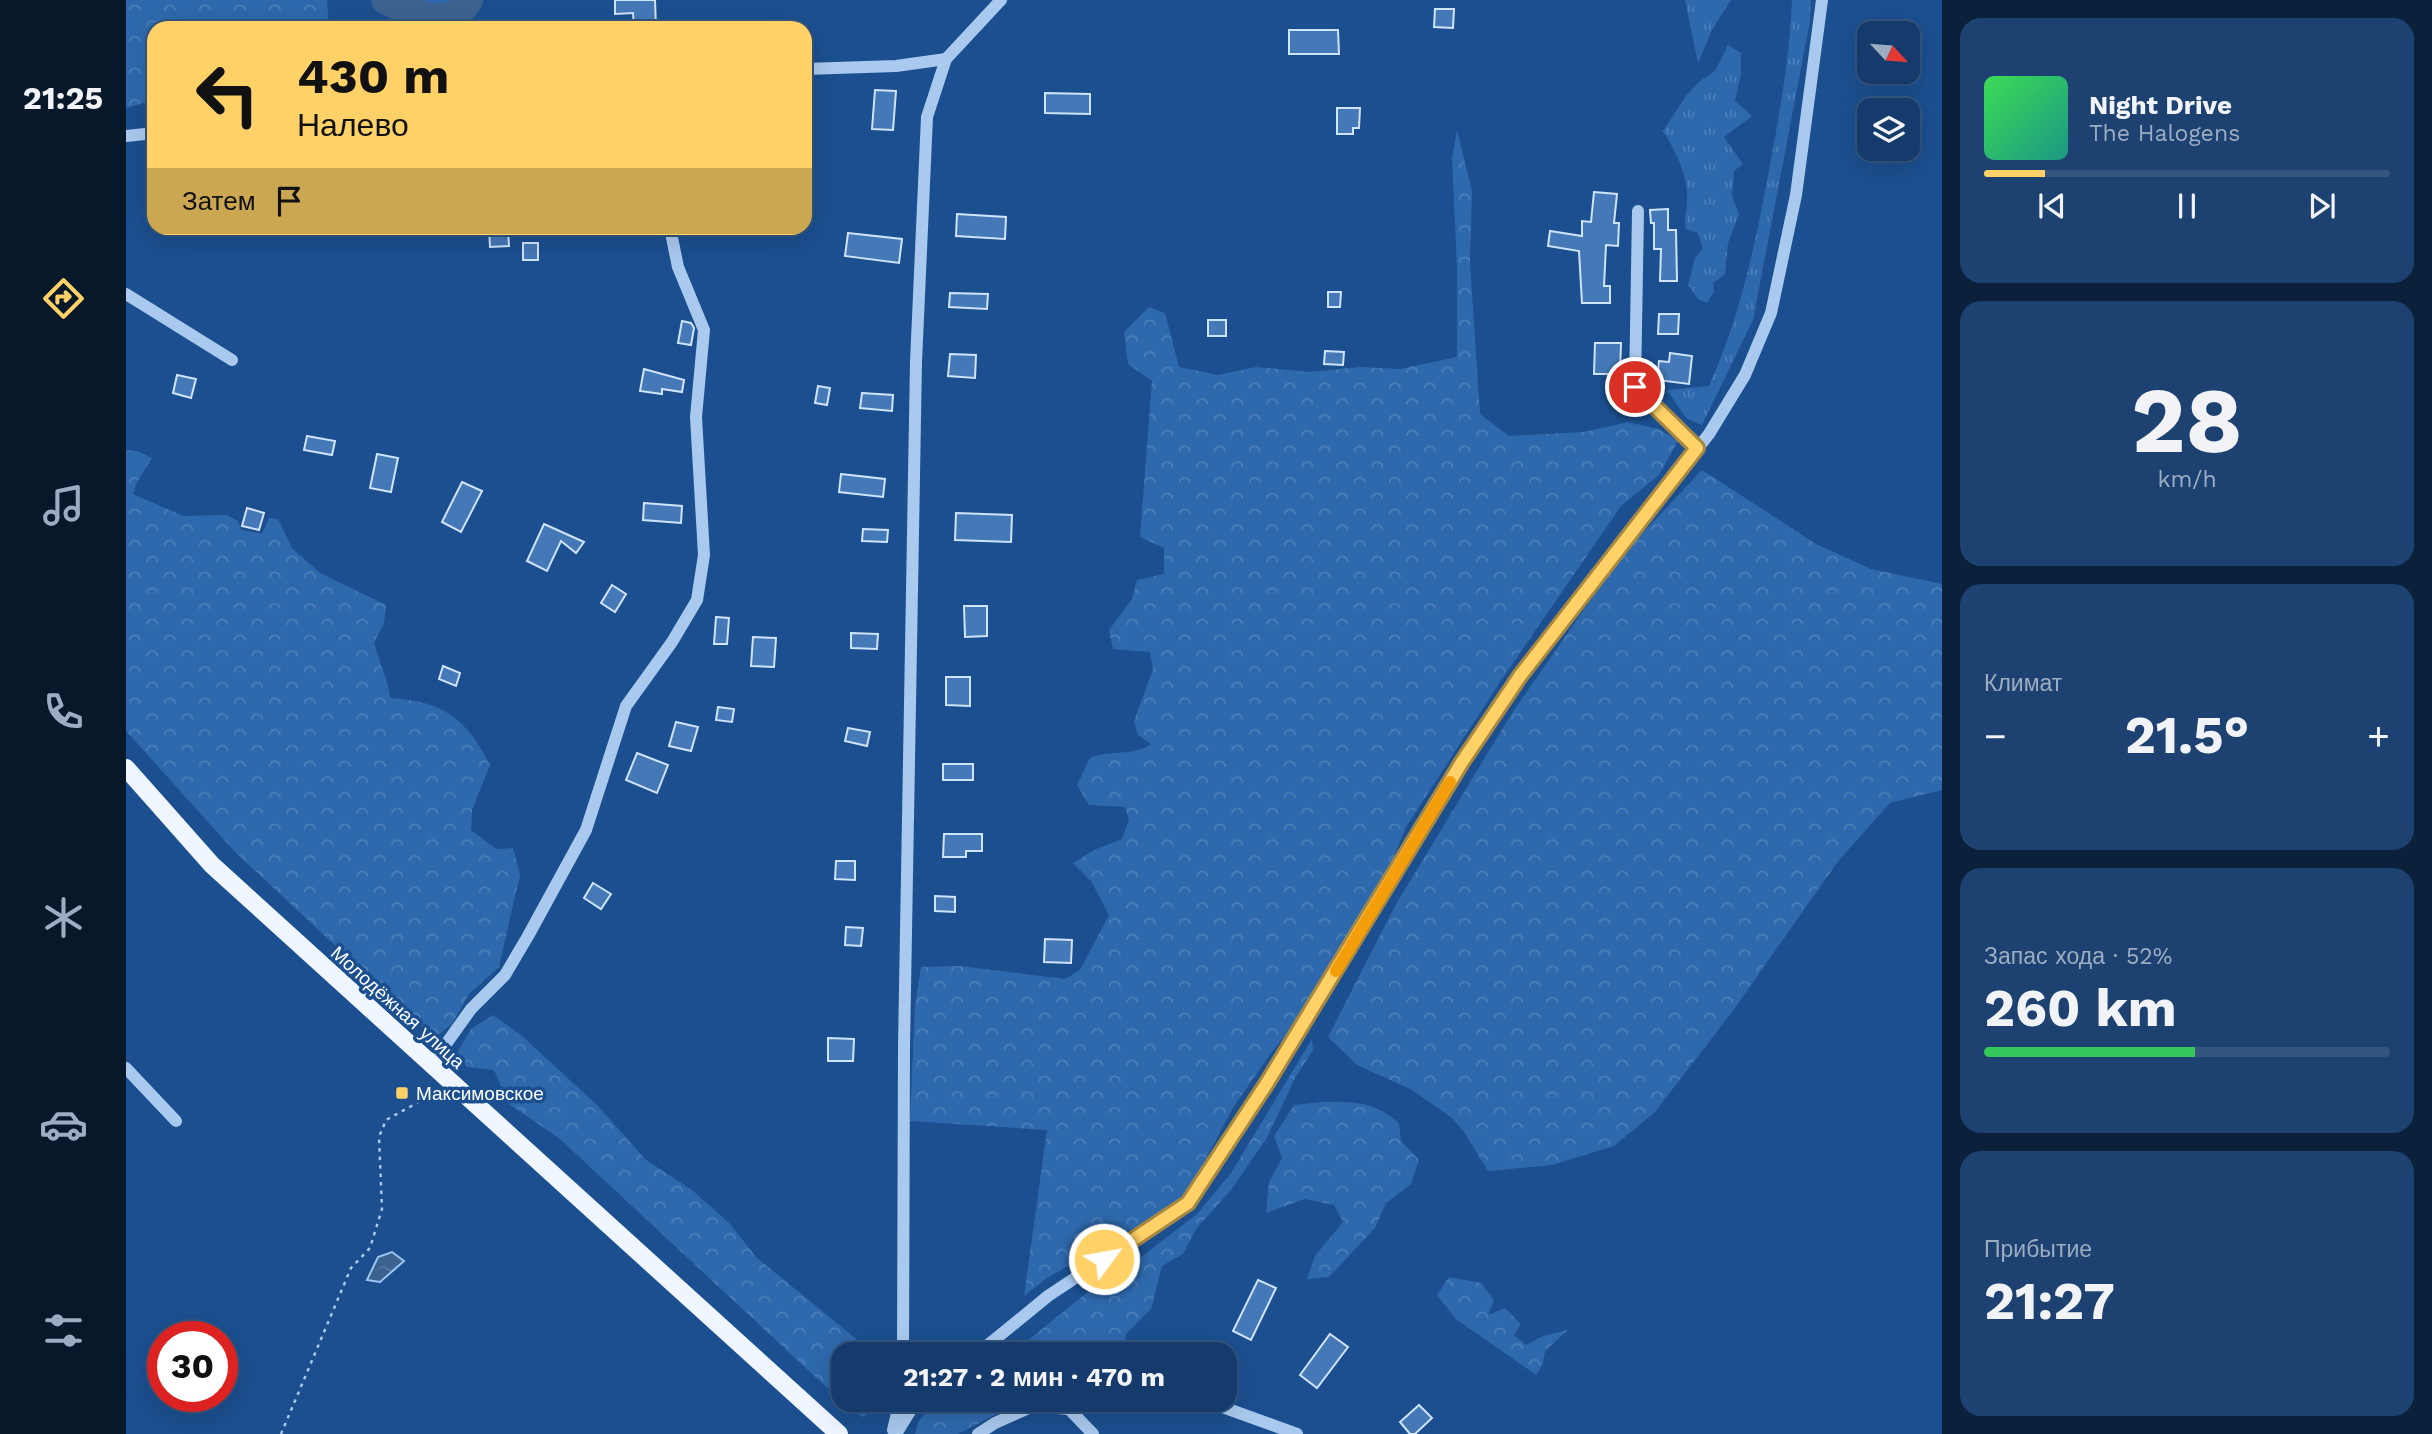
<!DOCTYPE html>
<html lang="ru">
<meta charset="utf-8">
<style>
:root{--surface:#143b6b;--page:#1d4271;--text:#f1f3f6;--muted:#9dadc1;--line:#33557e;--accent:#ffd166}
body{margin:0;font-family:"Work Sans",sans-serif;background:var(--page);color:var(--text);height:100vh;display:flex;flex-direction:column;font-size:26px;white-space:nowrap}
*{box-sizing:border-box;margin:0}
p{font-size:23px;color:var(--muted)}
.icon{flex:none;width:38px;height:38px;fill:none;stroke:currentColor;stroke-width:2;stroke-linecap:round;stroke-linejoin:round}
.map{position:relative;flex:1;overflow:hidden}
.sheet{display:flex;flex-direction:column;gap:18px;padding:18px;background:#0b203b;width:490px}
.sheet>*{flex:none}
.banner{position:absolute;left:21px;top:21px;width:665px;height:214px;border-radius:21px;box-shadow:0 7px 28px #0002,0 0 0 2px var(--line);background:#ffd166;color:#111;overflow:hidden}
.needle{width:46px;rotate:116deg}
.fabs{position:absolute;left:1731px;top:21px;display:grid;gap:14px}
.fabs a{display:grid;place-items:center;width:63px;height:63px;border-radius:14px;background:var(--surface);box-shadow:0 7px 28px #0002,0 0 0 2px var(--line);font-size:35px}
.speed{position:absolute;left:21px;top:1321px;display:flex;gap:14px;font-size:35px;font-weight:700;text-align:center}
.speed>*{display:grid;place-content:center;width:91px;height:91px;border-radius:50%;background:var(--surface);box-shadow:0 7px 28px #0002,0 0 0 2px var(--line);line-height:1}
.speed .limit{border:10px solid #d22;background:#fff;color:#111}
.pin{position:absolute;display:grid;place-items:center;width:60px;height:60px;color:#fff;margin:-30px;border:4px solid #fff;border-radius:50%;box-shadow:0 2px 7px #0007}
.me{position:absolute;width:77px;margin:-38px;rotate:58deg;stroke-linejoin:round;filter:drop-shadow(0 0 5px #0008)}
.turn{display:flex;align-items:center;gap:24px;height:147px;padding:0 35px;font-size:32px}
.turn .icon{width:91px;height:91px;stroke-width:2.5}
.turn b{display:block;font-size:49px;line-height:60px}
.then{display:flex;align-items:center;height:66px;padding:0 35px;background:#0003;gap:14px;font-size:26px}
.big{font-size:52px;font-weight:700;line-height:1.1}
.sheet .tile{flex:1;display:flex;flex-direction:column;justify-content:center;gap:10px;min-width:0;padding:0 24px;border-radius:21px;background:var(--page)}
.sheet .dial{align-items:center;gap:0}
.dial b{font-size:91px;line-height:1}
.song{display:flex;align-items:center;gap:21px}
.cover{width:84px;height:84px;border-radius:10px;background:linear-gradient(135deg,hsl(130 70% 55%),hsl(170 70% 35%))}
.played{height:7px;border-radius:4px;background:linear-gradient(90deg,var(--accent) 15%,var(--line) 15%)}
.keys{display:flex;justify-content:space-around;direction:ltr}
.heat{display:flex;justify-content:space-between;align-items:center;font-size:38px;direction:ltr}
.charge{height:10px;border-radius:5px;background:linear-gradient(90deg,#34c759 52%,var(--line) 0)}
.trip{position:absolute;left:705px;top:1342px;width:406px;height:70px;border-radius:21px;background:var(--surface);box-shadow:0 7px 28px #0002,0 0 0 2px var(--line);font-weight:700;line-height:70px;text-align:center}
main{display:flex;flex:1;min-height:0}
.menu{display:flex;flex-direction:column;width:126px;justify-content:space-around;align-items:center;background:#08182b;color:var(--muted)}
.menu .icon{width:49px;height:49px}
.menu .on{color:var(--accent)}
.menu b{font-size:32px;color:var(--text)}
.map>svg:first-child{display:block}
.grass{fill:url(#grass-tufts)}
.forest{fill:url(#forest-crowns)}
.water{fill:url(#water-ripples);stroke:#9cc4f0;stroke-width:2}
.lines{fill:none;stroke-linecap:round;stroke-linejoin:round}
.river{stroke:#3c6290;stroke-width:28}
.building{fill:#4478b7;stroke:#cfe3fa;stroke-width:2}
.path{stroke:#a9c9ee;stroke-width:2.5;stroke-dasharray:3.5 5;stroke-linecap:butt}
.minor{stroke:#a9c9ee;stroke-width:12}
.major{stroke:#f0f6ff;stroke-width:18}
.route-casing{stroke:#a68842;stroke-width:18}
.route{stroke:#ffd166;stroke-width:12}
.slow{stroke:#f59e0b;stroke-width:12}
.poi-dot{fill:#ffd166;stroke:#1b4f8f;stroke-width:2.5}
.labels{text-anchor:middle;stroke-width:7;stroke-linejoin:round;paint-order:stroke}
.street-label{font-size:19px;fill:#fff;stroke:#1b4f8f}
.poi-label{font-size:19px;fill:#fff;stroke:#1b4f8f;text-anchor:start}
</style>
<main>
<nav class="menu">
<b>21:25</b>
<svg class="icon on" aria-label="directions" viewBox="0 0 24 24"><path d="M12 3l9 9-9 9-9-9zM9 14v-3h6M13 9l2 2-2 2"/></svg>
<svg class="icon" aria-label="music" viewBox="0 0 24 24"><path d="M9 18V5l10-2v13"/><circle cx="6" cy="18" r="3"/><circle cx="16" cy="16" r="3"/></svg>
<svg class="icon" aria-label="phone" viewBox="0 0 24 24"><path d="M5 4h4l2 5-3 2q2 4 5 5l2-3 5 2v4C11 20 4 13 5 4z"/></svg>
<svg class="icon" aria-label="climate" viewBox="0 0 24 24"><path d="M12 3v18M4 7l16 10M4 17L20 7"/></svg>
<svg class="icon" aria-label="car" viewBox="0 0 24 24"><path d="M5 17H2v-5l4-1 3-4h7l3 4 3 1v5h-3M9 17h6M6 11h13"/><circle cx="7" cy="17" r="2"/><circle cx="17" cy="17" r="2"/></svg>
<svg class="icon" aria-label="filters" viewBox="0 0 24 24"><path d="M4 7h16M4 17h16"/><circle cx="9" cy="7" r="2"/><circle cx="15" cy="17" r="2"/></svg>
</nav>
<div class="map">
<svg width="1816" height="1434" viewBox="0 0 1816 1434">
<defs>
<pattern id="grass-tufts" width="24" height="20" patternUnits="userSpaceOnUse" patternTransform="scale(1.75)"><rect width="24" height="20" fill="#2e69ad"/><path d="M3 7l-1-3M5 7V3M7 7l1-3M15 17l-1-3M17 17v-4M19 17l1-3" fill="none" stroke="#4d80b9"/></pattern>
<pattern id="forest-crowns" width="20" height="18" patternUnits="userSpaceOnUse" patternTransform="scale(1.75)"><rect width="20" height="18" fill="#2e69ad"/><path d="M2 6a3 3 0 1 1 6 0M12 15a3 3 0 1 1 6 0" fill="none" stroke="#4d80b9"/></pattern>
<pattern id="water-ripples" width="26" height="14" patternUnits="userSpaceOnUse" patternTransform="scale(1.75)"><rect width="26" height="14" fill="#3c6290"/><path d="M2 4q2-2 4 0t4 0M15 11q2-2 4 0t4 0" fill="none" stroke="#597aa1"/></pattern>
</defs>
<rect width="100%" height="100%" fill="#1b4f8f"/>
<g class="grass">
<path d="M 1559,0 L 1605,0 L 1587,28 L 1572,63 Z"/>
<path d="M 1666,0 L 1685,0 L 1684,21 L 1627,320 L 1576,425 L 1560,418 L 1541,390 L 1583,386 C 1615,315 1630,241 1644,165 C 1654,111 1664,55 1666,0 Z"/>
<path d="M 1602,45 L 1615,53 L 1615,74 L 1609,101 L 1626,116 L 1598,137 L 1617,164 L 1608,171 L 1606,196 L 1613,214 L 1602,243 L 1599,274 L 1587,283 L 1588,292 L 1581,303 L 1572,299 L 1562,285 L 1569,258 L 1577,249 L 1572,233 L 1560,229 C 1558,218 1561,212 1561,201 C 1563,177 1549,150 1537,131 L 1560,96 L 1574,81 L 1589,71 Z"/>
</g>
<g class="forest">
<path d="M 0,0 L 201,0 L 203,28 L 28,28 L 28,100 L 0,108 Z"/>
<path d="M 248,0 L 347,0 C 320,31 280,16 248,0 Z"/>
<path d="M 1331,130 L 1346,191 L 1344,263 L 1354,414 L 1383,436 L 1458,432 L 1502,422 L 1533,429 L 1552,441 L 1533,475 L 1495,506 L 1374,682 L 1280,827 L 1259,879 L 1187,1002 L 1146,1052 L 1108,1106 L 1065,1187 L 1042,1208 L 921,1278 L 898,1296 L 921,1130 L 784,1121 L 789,1005 L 795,967 L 834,966 L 939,979 L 954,970 L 983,915 L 965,881 L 947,863 L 968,850 L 996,839 L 1003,819 L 999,807 L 963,805 L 951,785 L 964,758 C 985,749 1006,757 1025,744 L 1012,735 L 1008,721 L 1027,669 L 1024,652 L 987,649 L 983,630 L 1006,599 L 1011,580 L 1038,574 L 1038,548 L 1014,537 L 1026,381 L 1002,364 L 998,332 L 1023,307 L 1039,313 L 1053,367 L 1092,375 L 1130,367 L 1185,372 L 1233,367 L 1274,369 L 1331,357 L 1331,269 L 1326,158 Z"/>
<path d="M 0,450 L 11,451 L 26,458 L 11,482 L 7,494 L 57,516 L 101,515 L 112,521 L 115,530 L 136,534 L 143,518 L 152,519 L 166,548 L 194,573 L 260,605 L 258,624 L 248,642 C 253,663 262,678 264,698 C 317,701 340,718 364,765 L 346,810 L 345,830 L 370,849 L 387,848 L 394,875 L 373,967 L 343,994 L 326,1024 L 308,1038 L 109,852 L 0,731 Z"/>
<path d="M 1576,470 L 1690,544 L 1745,569 L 1816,584 L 1816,790 L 1764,803 L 1713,860 L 1606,1012 L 1529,1112 L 1488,1146 L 1426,1165 L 1362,1171 L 1338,1132 L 1326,1118 L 1286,1090 L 1231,1065 L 1202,1037 L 1270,904 L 1386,713 L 1496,555 Z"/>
<path d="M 367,1015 L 395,1035 L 472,1106 L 520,1160 L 566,1190 L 603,1223 L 631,1258 L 749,1354 L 718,1354 L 718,1400 L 759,1400 L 750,1410 L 736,1417 L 697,1384 L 434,1139 L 383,1104 L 368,1070 L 341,1067 L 331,1053 L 345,1029 Z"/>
<path d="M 1186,1039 L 1187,1050 L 1169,1078 L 1141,1138 L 1105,1190 L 1070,1229 L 1057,1254 L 1036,1266 L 1025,1309 L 1000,1334 L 997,1354 L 885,1354 L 963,1291 L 993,1274 L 1071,1214 L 1105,1173 Z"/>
<path d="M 1196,1102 C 1229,1102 1247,1101 1273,1123 L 1275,1141 L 1293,1160 L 1285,1184 L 1260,1203 L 1249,1228 L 1203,1277 L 1181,1279 L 1189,1256 L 1217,1222 L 1208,1205 L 1179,1199 L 1140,1213 L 1143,1182 L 1156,1158 L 1148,1136 L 1168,1105 Z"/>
<path d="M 1323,1277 L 1355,1283 L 1368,1300 L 1362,1315 L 1379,1308 L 1395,1324 L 1388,1335 L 1400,1345 L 1417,1336 L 1442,1330 L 1419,1351 L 1417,1364 L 1410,1375 L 1330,1319 L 1311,1295 Z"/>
<path d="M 813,1400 L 898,1400 L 832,1434 L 789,1434 L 793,1420 Z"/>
</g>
<path class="water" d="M 266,1252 L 278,1261 L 254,1282 L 241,1280 L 252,1257 Z"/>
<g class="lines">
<path class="river" d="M 259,0 C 282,12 327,32 343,0"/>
</g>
<g class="building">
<path d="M 489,0 L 529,0 L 530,28 L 508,28 L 507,13 L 489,14 Z"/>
<path d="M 1309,9 L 1328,9 L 1327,28 L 1308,27 Z"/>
<path d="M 1163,30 L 1212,30 L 1213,54 L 1163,54 Z"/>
<path d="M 749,90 L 770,91 L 767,130 L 746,129 Z"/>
<path d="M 919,93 L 964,94 L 964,114 L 919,113 Z"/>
<path d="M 1211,108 L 1234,108 L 1233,128 L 1227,128 L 1227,134 L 1211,134 Z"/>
<path d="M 1468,192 L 1491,194 L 1488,223 L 1493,223 L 1492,246 L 1480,245 L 1478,286 L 1484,286 L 1484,303 L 1456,303 L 1453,251 L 1422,246 L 1424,231 L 1456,236 L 1456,221 L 1465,222 Z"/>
<path d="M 1542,209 L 1542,230 L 1550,230 L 1551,281 L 1534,281 L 1535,249 L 1528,249 L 1528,223 L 1525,223 L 1524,210 Z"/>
<path d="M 831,214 L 880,217 L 879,239 L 830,236 Z"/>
<path d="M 363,228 L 382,228 L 383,246 L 364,247 Z"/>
<path d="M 722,233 L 776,239 L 773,263 L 719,256 Z"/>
<rect x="397" y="243" width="15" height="17"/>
<path d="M 1202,292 L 1215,292 L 1214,307 L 1202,307 Z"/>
<path d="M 824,293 L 862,294 L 861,309 L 823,307 Z"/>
<path d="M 1533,314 L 1553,314 L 1552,334 L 1532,334 Z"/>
<rect x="1082" y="320" width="18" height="16"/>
<path d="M 556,321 L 565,323 L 568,328 L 565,345 L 552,343 Z"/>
<path d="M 1469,343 L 1495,343 L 1494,374 L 1468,374 Z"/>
<path d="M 1199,351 L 1218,352 L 1217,365 L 1198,364 Z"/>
<path d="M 1544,353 L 1566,356 L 1563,384 L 1531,380 L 1533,361 L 1543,362 Z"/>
<path d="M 824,354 L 850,355 L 849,378 L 822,376 Z"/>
<path d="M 518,369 L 558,380 L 556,392 L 536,389 L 536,394 L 514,391 Z"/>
<path d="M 51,375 L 70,379 L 65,398 L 47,393 Z"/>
<path d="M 692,386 L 704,388 L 701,405 L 689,403 Z"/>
<path d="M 736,393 L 767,395 L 766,411 L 734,408 Z"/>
<path d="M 181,436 L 209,441 L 206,455 L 178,450 Z"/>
<path d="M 251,454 L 272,458 L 265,492 L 244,488 Z"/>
<path d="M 715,474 L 759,479 L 757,497 L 713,492 Z"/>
<path d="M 336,482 L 356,491 L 335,532 L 316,522 Z"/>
<path d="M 518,503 L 556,506 L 555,523 L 517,520 Z"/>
<path d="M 121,508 L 138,513 L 133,530 L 116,526 Z"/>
<path d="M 830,513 L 886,515 L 885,542 L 829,540 Z"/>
<path d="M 418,524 L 458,542 L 450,553 L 435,541 L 421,571 L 401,561 Z"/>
<path d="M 737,529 L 762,530 L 761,542 L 736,541 Z"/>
<path d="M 486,585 L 500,594 L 489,612 L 475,603 Z"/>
<path d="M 838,606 L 861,606 L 861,636 L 839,637 Z"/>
<path d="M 590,617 L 603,618 L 601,644 L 588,644 Z"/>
<path d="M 725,633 L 752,634 L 751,649 L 725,648 Z"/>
<path d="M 627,637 L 650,638 L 648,667 L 625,666 Z"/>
<path d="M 317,666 L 334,673 L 330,686 L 313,679 Z"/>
<path d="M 820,677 L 844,677 L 844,706 L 820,705 Z"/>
<path d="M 592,707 L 608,709 L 606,722 L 590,720 Z"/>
<path d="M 550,722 L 572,727 L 565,751 L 543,746 Z"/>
<path d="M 722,728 L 744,732 L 741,746 L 719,741 Z"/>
<path d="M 511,753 L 542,765 L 531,793 L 500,780 Z"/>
<rect x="817" y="764" width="30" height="16"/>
<path d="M 818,834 L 856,834 L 856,851 L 840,851 L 840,857 L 817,857 Z"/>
<path d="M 710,861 L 729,861 L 729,880 L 709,879 Z"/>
<path d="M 467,883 L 485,894 L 475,909 L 458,898 Z"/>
<path d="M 809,896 L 829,897 L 829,912 L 809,911 Z"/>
<path d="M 720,927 L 737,928 L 735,946 L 719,945 Z"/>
<path d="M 919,939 L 946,940 L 945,963 L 918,962 Z"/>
<path d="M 702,1038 L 728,1039 L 727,1061 L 702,1061 Z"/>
<path d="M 1132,1280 L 1150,1288 L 1125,1340 L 1107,1331 Z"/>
<path d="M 1204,1334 L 1222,1347 L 1191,1388 L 1174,1375 Z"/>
<path d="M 1293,1405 L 1306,1418 L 1289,1434 L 1284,1434 L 1274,1422 Z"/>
</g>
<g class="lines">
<path class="path" d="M 155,1434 L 225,1268 L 244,1248 L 256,1209 L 253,1137 L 260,1120 L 313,1091"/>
<g class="minor">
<path d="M 679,69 L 770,66 L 820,59"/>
<path d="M 0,136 L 28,133"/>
<path d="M 1512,211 L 1509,387 L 1571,448"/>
<path d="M 0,294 L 106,360"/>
<path d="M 305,1065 L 345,1009 L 379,975 L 402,936 L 460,830 L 500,706 L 546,642 L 571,600 L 578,555 L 570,417 L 578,330 L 552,267 L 544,228"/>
<path d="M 0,1068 L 50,1121"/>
<path d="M 777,1354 L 778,1046 L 790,362 L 801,117 L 820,59 L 875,0"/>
<path d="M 851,1354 L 922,1296 L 1062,1203 L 1141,1083 L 1336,762 L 1409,654 L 1583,434 L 1619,375 L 1645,313 L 1670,195 L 1696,0"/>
<path d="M 1077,1400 L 1171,1434"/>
<path d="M 943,1409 L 967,1434"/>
<path d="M 767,1430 L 774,1400"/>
<path d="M 770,1434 L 791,1400"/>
<path d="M 852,1434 L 869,1423 L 907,1406 L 943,1409 L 1008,1400"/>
</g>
<path class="major" d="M 0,768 L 86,865 L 713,1434"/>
</g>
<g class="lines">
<defs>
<path id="route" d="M 978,1259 L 1062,1203 L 1141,1083 L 1336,762 L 1394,676 L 1571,448 L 1509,387"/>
</defs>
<use href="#route" class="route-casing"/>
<use href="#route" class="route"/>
<path class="slow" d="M 1210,971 L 1324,782"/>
</g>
<rect class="poi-dot" x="269" y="1086" width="14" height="14" rx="3.5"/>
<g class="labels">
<g class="street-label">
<text transform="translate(272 1007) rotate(42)" y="7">Молодёжная улица</text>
</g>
<g class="poi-label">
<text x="290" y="1100">Максимовское</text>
</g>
</g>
</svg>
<div class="fabs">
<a><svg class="needle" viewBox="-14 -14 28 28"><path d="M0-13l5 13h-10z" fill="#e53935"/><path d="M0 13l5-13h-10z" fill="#9dadc1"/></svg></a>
<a><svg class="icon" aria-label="layers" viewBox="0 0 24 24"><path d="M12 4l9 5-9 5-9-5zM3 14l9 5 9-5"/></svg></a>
</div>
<div class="speed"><div class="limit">30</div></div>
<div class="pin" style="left:1509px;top:387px;background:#d93025"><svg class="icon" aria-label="arrive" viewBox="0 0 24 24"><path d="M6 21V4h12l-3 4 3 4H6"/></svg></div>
<svg class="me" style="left:978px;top:1259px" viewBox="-20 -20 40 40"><circle r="17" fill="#ffd166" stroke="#fff" stroke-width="3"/><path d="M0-11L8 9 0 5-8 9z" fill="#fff"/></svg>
<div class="trip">21:27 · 2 мин · 470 m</div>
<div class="banner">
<div class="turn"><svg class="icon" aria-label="left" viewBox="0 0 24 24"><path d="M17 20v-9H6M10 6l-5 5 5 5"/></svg><div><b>430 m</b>Налево</div></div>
<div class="then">Затем<svg class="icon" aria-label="arrive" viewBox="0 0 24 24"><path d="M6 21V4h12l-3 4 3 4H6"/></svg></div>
</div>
</div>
<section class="sheet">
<div class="tile">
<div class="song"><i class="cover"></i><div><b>Night Drive</b><p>The Halogens</p></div></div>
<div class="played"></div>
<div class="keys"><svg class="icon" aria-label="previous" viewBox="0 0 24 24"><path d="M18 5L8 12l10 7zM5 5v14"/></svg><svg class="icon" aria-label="pause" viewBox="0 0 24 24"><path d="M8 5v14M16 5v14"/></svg><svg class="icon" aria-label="next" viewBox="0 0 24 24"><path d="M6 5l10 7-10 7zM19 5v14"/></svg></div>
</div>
<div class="tile dial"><b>28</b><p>km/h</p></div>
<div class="tile"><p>Климат</p>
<div class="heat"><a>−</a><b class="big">21.5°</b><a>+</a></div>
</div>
<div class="tile"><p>Запас хода · 52%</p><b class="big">260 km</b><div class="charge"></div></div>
<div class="tile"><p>Прибытие</p><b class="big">21:27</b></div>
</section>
</main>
